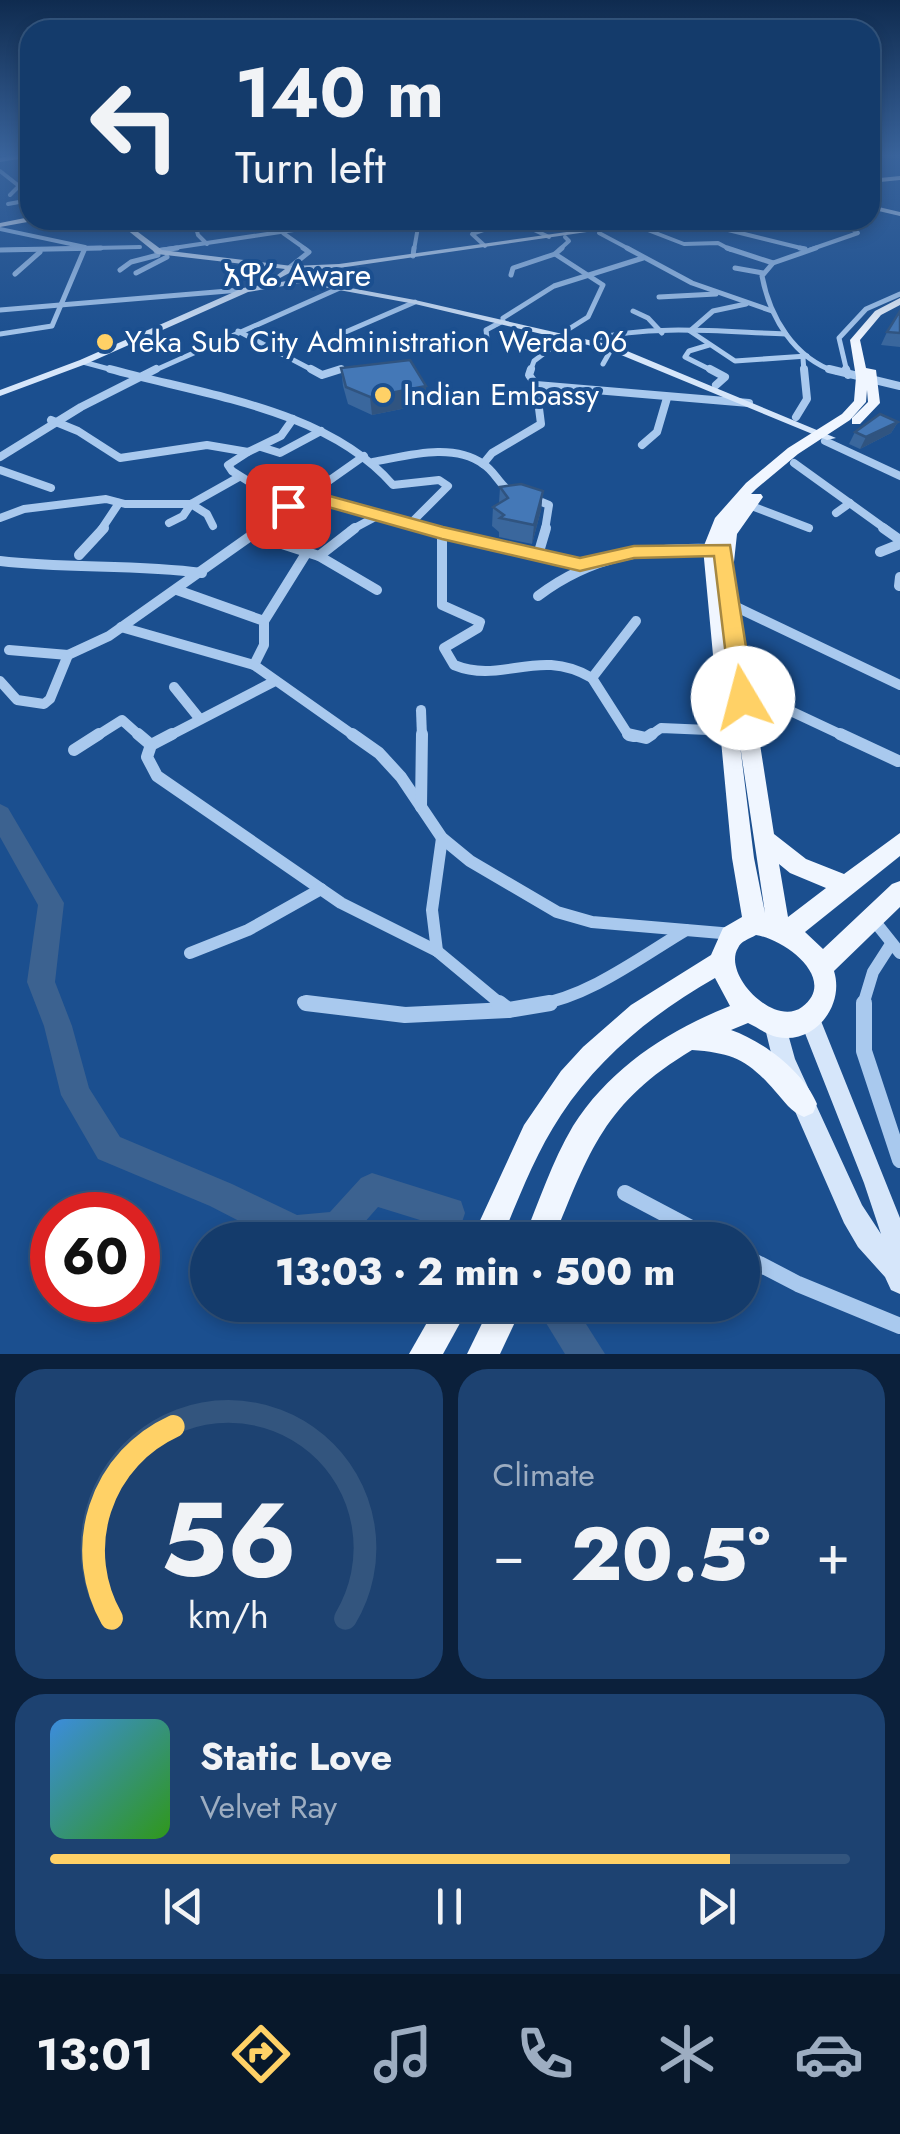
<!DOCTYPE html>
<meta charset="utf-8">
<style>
:root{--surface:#143b6b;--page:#1d4271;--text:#f1f3f6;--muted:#9dadc1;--line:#33557e;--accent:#ffd166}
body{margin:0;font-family:Jost,"Noto Sans Ethiopic",sans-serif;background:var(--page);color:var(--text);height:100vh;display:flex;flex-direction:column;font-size:38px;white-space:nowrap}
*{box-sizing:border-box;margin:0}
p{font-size:32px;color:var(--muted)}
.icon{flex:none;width:55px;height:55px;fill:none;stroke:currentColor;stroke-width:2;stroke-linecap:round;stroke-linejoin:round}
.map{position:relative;height:1354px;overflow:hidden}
.details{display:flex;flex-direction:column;gap:15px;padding:15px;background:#0b203b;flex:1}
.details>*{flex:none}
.hud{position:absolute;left:20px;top:20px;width:860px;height:210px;border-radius:30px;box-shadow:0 5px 15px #0003,0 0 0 2px var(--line);background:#143b6b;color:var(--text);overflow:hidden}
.speed{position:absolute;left:30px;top:1192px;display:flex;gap:20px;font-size:50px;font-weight:700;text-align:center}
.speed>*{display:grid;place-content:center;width:130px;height:130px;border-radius:50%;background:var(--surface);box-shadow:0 5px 15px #0003,0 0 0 2px var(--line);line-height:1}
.speed .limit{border:15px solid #d22;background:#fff;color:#111}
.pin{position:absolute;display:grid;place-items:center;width:85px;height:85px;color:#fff;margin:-42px;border-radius:20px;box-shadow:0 5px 15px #0006}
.me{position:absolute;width:110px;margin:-55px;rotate:352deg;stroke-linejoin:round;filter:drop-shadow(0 0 8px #0008)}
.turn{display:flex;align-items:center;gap:35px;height:210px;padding:0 50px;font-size:45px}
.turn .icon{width:130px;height:130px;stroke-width:2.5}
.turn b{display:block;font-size:70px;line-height:85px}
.big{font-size:75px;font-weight:800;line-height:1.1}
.details .tile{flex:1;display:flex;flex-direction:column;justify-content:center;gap:15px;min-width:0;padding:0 35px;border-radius:30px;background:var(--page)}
.details .dial{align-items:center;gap:0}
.dial svg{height:260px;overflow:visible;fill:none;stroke:var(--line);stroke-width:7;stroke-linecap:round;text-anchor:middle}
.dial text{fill:var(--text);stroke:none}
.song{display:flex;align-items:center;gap:30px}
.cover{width:120px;height:120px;border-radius:15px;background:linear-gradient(135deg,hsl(210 70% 55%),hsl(110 70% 35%))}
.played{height:10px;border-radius:5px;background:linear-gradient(90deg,var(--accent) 85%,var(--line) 85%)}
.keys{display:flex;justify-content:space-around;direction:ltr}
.heat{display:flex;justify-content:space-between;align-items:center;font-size:55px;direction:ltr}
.details .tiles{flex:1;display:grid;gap:15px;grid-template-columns:1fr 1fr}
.tile:last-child{grid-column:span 2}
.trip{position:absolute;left:190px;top:1222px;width:570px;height:100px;border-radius:50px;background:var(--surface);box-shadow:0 5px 15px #0003,0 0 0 2px var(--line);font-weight:800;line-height:100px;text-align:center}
.dock{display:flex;height:160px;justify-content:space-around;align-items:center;background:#08182b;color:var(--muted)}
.dock .icon{width:70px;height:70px}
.dock .selected{color:var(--accent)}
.dock b{font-size:45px;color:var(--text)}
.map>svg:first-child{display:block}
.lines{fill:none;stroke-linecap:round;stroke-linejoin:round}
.river{fill:#3c6290;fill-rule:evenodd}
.street-far5{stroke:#a9c9ee;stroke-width:4}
.street-far4{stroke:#a9c9ee;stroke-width:5}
.street-far3{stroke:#a9c9ee;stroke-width:8}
.street-far2{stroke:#a9c9ee;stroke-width:10}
.street-far1{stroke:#a9c9ee;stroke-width:12}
.street{stroke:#a9c9ee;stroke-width:16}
.secondary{fill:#d6e6fa;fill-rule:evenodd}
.primary{fill:#f0f6ff;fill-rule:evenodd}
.wall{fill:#3a679d}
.shaded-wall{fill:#305480}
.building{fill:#4478b7;stroke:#305480;stroke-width:2.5}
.route{fill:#ffd166;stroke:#a68842;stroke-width:2.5}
.poi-dot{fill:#ffd166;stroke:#1b4f8f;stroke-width:4}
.labels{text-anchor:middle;stroke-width:8;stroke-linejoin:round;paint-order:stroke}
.far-poi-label{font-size:30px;fill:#fff;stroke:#1b4f8f;text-anchor:start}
.far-neighbourhood-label{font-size:32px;fill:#fff;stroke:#1b4f8f}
</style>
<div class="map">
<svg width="900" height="1354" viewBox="0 0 900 1354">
<rect width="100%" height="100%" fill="#1b4f8f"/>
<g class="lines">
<g class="river">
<path d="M 0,804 L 8,808 L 64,903 L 55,982 L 72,1026 L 89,1088 L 120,1137 L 232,1184 L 297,1215 L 330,1212 L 361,1178 L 372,1173 L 461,1201 L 465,1213 L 461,1225 L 449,1229 L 378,1207 L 349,1240 L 276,1240 L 210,1206 L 98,1159 L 61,1095 L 44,1026 L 27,982 L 38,905 L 0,837 Z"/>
<path d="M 535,1305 L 574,1305 L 605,1354 L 565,1354 Z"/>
</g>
<g class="street-far5">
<path d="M 0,160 L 24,156"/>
<path d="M 0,171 L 19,186 L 10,195"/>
<path d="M 8,204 L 30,200"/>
<path d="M 194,220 L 198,235 L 207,244"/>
<path d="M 513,220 L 549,237"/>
<path d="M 688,220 L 805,249"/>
<path d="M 640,227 L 684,244 L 718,243 L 731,250"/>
<path d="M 0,229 L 85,247 L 84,250"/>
<path d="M 283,233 L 307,250"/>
<path d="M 599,233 L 631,250"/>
<path d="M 485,246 L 472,234 L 489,228"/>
<path d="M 0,250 L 140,247"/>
<path d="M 160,250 L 307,228 L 418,227 L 443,220"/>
<path d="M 414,250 L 418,227"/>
<path d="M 559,250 L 569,241 L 565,237"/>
<path d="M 809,250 L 858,233 L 839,220"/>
</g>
<g class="street-far4">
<path d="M 562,248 L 555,254 L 603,285 L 588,317 L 564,332"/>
<path d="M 627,248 L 692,283 L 772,311"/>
<path d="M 727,248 L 773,263"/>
<path d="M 800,248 L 805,249"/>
<path d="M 816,248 L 773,263 L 762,276 C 770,318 794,358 836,372"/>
<path d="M 0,250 L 101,248"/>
<path d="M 156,251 L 177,248"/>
<path d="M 413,256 L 414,248"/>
<path d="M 289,268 L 309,252 L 303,248"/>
<path d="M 735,268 L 763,273"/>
<path d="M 120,270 L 131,262 L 158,255"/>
<path d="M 136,273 L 167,257"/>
<path d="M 15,274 L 40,252"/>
<path d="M 511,275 L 513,268 L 555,254"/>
<path d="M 659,297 L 716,294"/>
<path d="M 746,304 L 713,311 L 690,331 L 735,361 L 807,356"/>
<path d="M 0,310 L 240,290"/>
<path d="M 633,311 L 648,318 L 662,333"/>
<path d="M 503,318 L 554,286 L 643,258"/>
<path d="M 238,331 L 316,372"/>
<path d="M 0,334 L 52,326 L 85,248"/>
<path d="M 334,337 L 415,302"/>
<path d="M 487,338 L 486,330 L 503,321"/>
<path d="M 593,339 C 655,324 723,332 786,334"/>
<path d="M 709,345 L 689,351 L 685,357 L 715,372"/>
<path d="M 803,358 L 804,372"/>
<path d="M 83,362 L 120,372"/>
<path d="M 603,364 L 612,348"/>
<path d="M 151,372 L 342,287"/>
<path d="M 332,372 L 342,369"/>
<path d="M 530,372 L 534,361 L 567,336"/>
<path d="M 847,372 L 839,338 L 866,309 L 900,294"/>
</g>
<g class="street-far3">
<path d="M 110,369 C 204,395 327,409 393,485 L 439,480 L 448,486 L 412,522"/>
<path d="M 311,369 L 322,375 L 341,369"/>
<path d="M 531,369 L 529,375 L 536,385 L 749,403"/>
<path d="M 710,369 L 725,377 L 716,385"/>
<path d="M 829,369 L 900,386"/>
<path d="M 846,369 L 848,375"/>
<path d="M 796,417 L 807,399 L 804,369"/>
<path d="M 51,420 L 78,431 L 120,458 L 207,445 L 248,452 L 281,436 L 293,419"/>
<path d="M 825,441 L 900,476"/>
<path d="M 642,445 L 657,432 L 667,398"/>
<path d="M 261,447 L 280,453 L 321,431"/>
<path d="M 248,452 L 228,465 L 232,471 L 288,506"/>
<path d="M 0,457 L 81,407 L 156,369"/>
<path d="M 373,462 C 407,456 452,442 483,464 C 495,471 499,485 511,492"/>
<path d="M 794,463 L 887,530"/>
<path d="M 483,464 L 492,453 L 541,424 L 536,385"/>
<path d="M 0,470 L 51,488"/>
<path d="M 304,495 L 432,530"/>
<path d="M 532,498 L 549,505 L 545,530"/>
<path d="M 749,505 L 809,528"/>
<path d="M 836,513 L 850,503"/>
<path d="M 0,518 L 24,509 L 106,499 L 125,504 L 191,504 L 239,477"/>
<path d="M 169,523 L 183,516 L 191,504 L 207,514 L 213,526"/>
<path d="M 101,530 L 119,503"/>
<path d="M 259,530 L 364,456"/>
<path d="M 351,530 L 379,515"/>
</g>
<g class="street-far2">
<path d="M 423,528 L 580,565"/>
<path d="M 883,528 L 900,540"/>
<path d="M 442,533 L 442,605 L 480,622 L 478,628 L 444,648 L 454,665 C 503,685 538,646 592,678"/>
<path d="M 254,535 L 319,556 L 377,590"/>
<path d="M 880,552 L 900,544"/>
<path d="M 79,555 L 104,528"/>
<path d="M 538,555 L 546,528"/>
<path d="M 319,556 L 355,528"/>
<path d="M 0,561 C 67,569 135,564 202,573"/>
<path d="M 899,586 L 900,577"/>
<path d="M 177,590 L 264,621 L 264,645 L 254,665"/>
<path d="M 538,596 C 592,555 648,547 715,549"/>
<path d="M 730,604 L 900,685"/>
<path d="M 264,621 L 307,552"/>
<path d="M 121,627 L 254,665 L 356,737"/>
<path d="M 9,650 L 68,655 L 109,636 L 262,528"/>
<path d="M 0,681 L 17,700 L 44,704 L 50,699 L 68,655"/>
<path d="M 174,687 L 199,718"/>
<path d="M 744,698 L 782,707 L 846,737"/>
<path d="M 421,710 L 422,737"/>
<path d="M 95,737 L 122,720 L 141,737"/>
<path d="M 167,737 L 275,681"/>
<path d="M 634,737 L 629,736 L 592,678 L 636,621"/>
<path d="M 648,737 L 661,728 L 732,731"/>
</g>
<g class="street-far1">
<path d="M 138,734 L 151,745"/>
<path d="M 172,734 L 151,745 L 147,757 L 157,776 L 341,903 L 437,951 L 502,1005"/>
<path d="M 352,734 L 379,753 L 401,777 L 442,838 L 470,861 L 557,912 L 592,922 L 733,934"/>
<path d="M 628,734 L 646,738 L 652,734"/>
<path d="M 840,734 L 898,761"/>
<path d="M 74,750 L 99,734"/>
<path d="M 421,807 L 422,734"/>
<path d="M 872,918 L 900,953"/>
<path d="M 437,951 L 432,910 L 442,838"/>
<path d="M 190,953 L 248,930 L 321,889"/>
<path d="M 303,1002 L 317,1005"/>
<path d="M 536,1005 C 590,996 639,958 686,930"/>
<path d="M 863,1005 L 873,972 L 891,944"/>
</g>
<g class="street">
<path d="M 306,1003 L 405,1015 L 508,1010"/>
<path d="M 499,1003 L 508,1010 L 550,1003"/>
<path d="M 864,1003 L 864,1051 L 900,1160"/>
<path d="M 625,1193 L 714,1240"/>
<path d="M 742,1255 L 798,1284 L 900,1326"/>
</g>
<g class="secondary">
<path d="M 870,205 L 900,212 L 900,216 L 870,209 Z"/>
<path d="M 115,220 L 122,220 L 162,250 L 292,266 L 339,264 L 652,220 L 669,220 L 339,268 L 295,270 L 280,278 L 276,276 L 285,269 L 157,254 Z"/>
<path d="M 312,277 L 316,279 L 313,281 L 415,300 L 615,346 L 836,438 L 827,440 L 609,350 L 415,304 L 301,283 L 248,292 L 86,364 L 0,396 L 0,390 L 80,360 L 243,288 Z"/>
<path d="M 810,1007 L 817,1011 L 900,1218 L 900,1294 L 891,1290 L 885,1277 L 858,1247 L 844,1223 L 773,1061 L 764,1024 L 767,1016 L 775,1013 L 783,1016 L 795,1059 L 862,1205 L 881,1234 L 864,1183 L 799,1018 L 803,1011 Z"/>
</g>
<g class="primary">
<path d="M 900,176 L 900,180 L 870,183 L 870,179 Z"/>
<path d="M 30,217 L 33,221 L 0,227 L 0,223 Z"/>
<path d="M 900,298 L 900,305 L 881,315 L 860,340 L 866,368 L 876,370 L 880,403 L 860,424 L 852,424 L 852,418 L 868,402 L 867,390 L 866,402 L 850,420 L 798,454 L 756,489 L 751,494 L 761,494 L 763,497 L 737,534 L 733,571 L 774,834 L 806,859 L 844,874 L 900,833 L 900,856 L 805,932 L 823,949 L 892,884 L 900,881 L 900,907 L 834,971 C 845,1006 814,1045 777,1037 C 767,1035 757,1027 748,1023 L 731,1030 C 763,1041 804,1072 817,1104 L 813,1113 L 804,1117 C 791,1112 784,1101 775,1091 C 748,1060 733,1053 692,1050 C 604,1103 590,1150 553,1240 L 523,1240 C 539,1202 552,1161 573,1126 C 610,1068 667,1031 730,1006 L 715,978 C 655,1012 599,1057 561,1115 C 535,1154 519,1198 501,1240 L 471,1240 L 524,1125 L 561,1071 L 583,1047 L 631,1005 L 711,955 L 723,928 L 742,917 L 732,858 L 703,548 L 715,518 L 746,483 L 788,448 L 842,414 L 854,401 L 856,377 L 850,340 L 875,311 ZM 740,745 L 765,913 L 754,858 ZM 779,864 L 790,873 L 826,888 L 788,917 ZM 756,935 C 784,939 839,979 802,1007 C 774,1028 722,974 738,948 C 741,941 749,939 756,935 Z"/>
<path d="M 437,1305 L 470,1305 L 443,1354 L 409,1354 Z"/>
<path d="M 491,1305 L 523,1305 L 500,1354 L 467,1354 Z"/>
</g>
</g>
<g class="wall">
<path d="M 900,311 L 900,347 L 881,345 L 887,332 Z"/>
<path d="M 341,368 L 426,386 L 426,404 L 372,415 L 348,404 L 343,386 Z"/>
<path d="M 898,422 L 891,433 L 860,449 L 849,444 L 855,432 Z"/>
<path d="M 500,487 L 543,491 L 541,510 L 532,544 L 499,537 L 499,532 L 492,526 L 493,507 L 499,503 Z"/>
</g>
<g class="shaded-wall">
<path d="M 426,386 L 426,404 L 372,415 L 370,397 Z"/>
<path d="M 898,422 L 891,433 L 860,449 L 866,437 Z"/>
<path d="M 543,491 L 541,510 L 532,544 L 534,525 Z"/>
</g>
<g class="building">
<path d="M 900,311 L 900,333 L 887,332 Z"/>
<path d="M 410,360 L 426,386 L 370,397 L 346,387 L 341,368 Z"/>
<path d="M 880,414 L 898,422 L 866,437 L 855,432 Z"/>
<path d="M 521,484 L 543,491 L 534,525 L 500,518 L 504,515 L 493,507 L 508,498 L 500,487 Z"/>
</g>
<linearGradient id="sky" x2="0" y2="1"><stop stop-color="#0f2b4f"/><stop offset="0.45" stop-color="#39639b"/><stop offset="1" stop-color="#39639b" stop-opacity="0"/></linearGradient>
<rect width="900" height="345" fill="url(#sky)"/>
<path class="route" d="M 304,489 L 443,527 L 580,558 L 634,546 L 730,545 L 754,698 L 751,705 L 735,705 L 731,698 L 714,556 L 634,558 L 580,571 L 442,539 L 307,501 L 295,510 L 282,510 L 282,502 Z"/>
<g class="poi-dot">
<circle cx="105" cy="342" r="10"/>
<circle cx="383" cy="395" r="10"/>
</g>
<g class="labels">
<g class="far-poi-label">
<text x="125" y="352">Yeka Sub City Administration Werda 06</text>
<text x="403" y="405">Indian Embassy</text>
</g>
<g class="far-neighbourhood-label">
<text x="297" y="286">አዋሬ Aware</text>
</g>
</g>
</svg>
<div class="speed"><div class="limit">60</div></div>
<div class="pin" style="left:288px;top:506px;background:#d93025"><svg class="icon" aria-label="arrive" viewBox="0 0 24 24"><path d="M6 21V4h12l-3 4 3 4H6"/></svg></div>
<svg class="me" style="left:743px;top:698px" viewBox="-20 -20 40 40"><circle r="19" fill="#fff"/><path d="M0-13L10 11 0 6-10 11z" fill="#ffd166"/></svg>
<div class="trip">13:03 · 2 min · 500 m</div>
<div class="hud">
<div class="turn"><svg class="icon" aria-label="left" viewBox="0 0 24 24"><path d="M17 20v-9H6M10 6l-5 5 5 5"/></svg><div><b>140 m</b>Turn left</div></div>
</div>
</div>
<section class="details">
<div class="tiles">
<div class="tile dial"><svg viewBox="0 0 100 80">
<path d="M14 69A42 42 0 1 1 86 69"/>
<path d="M14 69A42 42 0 0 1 33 10" stroke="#ffd166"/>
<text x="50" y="56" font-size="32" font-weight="700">56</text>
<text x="50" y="72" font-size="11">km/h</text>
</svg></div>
<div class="tile"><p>Climate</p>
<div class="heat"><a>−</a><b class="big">20.5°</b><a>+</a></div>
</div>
<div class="tile">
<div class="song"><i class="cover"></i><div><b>Static Love</b><p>Velvet Ray</p></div></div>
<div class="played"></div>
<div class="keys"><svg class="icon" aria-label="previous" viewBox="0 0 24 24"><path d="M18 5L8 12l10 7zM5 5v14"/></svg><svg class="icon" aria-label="pause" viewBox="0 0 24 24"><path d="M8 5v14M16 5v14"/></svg><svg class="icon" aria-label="next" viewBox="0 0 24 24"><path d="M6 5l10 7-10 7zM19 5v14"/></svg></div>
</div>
</div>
</section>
<nav class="dock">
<b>13:01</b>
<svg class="icon selected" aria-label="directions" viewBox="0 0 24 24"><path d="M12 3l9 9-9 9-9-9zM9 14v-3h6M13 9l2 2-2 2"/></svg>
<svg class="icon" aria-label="music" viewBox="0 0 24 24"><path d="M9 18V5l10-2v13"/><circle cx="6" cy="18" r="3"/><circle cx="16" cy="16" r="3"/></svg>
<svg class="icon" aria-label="phone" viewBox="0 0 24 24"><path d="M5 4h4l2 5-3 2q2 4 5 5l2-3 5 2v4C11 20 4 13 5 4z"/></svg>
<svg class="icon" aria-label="climate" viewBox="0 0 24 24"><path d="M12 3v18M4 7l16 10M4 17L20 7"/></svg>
<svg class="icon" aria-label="car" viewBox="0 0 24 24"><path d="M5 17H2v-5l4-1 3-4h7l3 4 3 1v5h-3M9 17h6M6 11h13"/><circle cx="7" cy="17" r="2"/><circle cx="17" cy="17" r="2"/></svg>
</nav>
